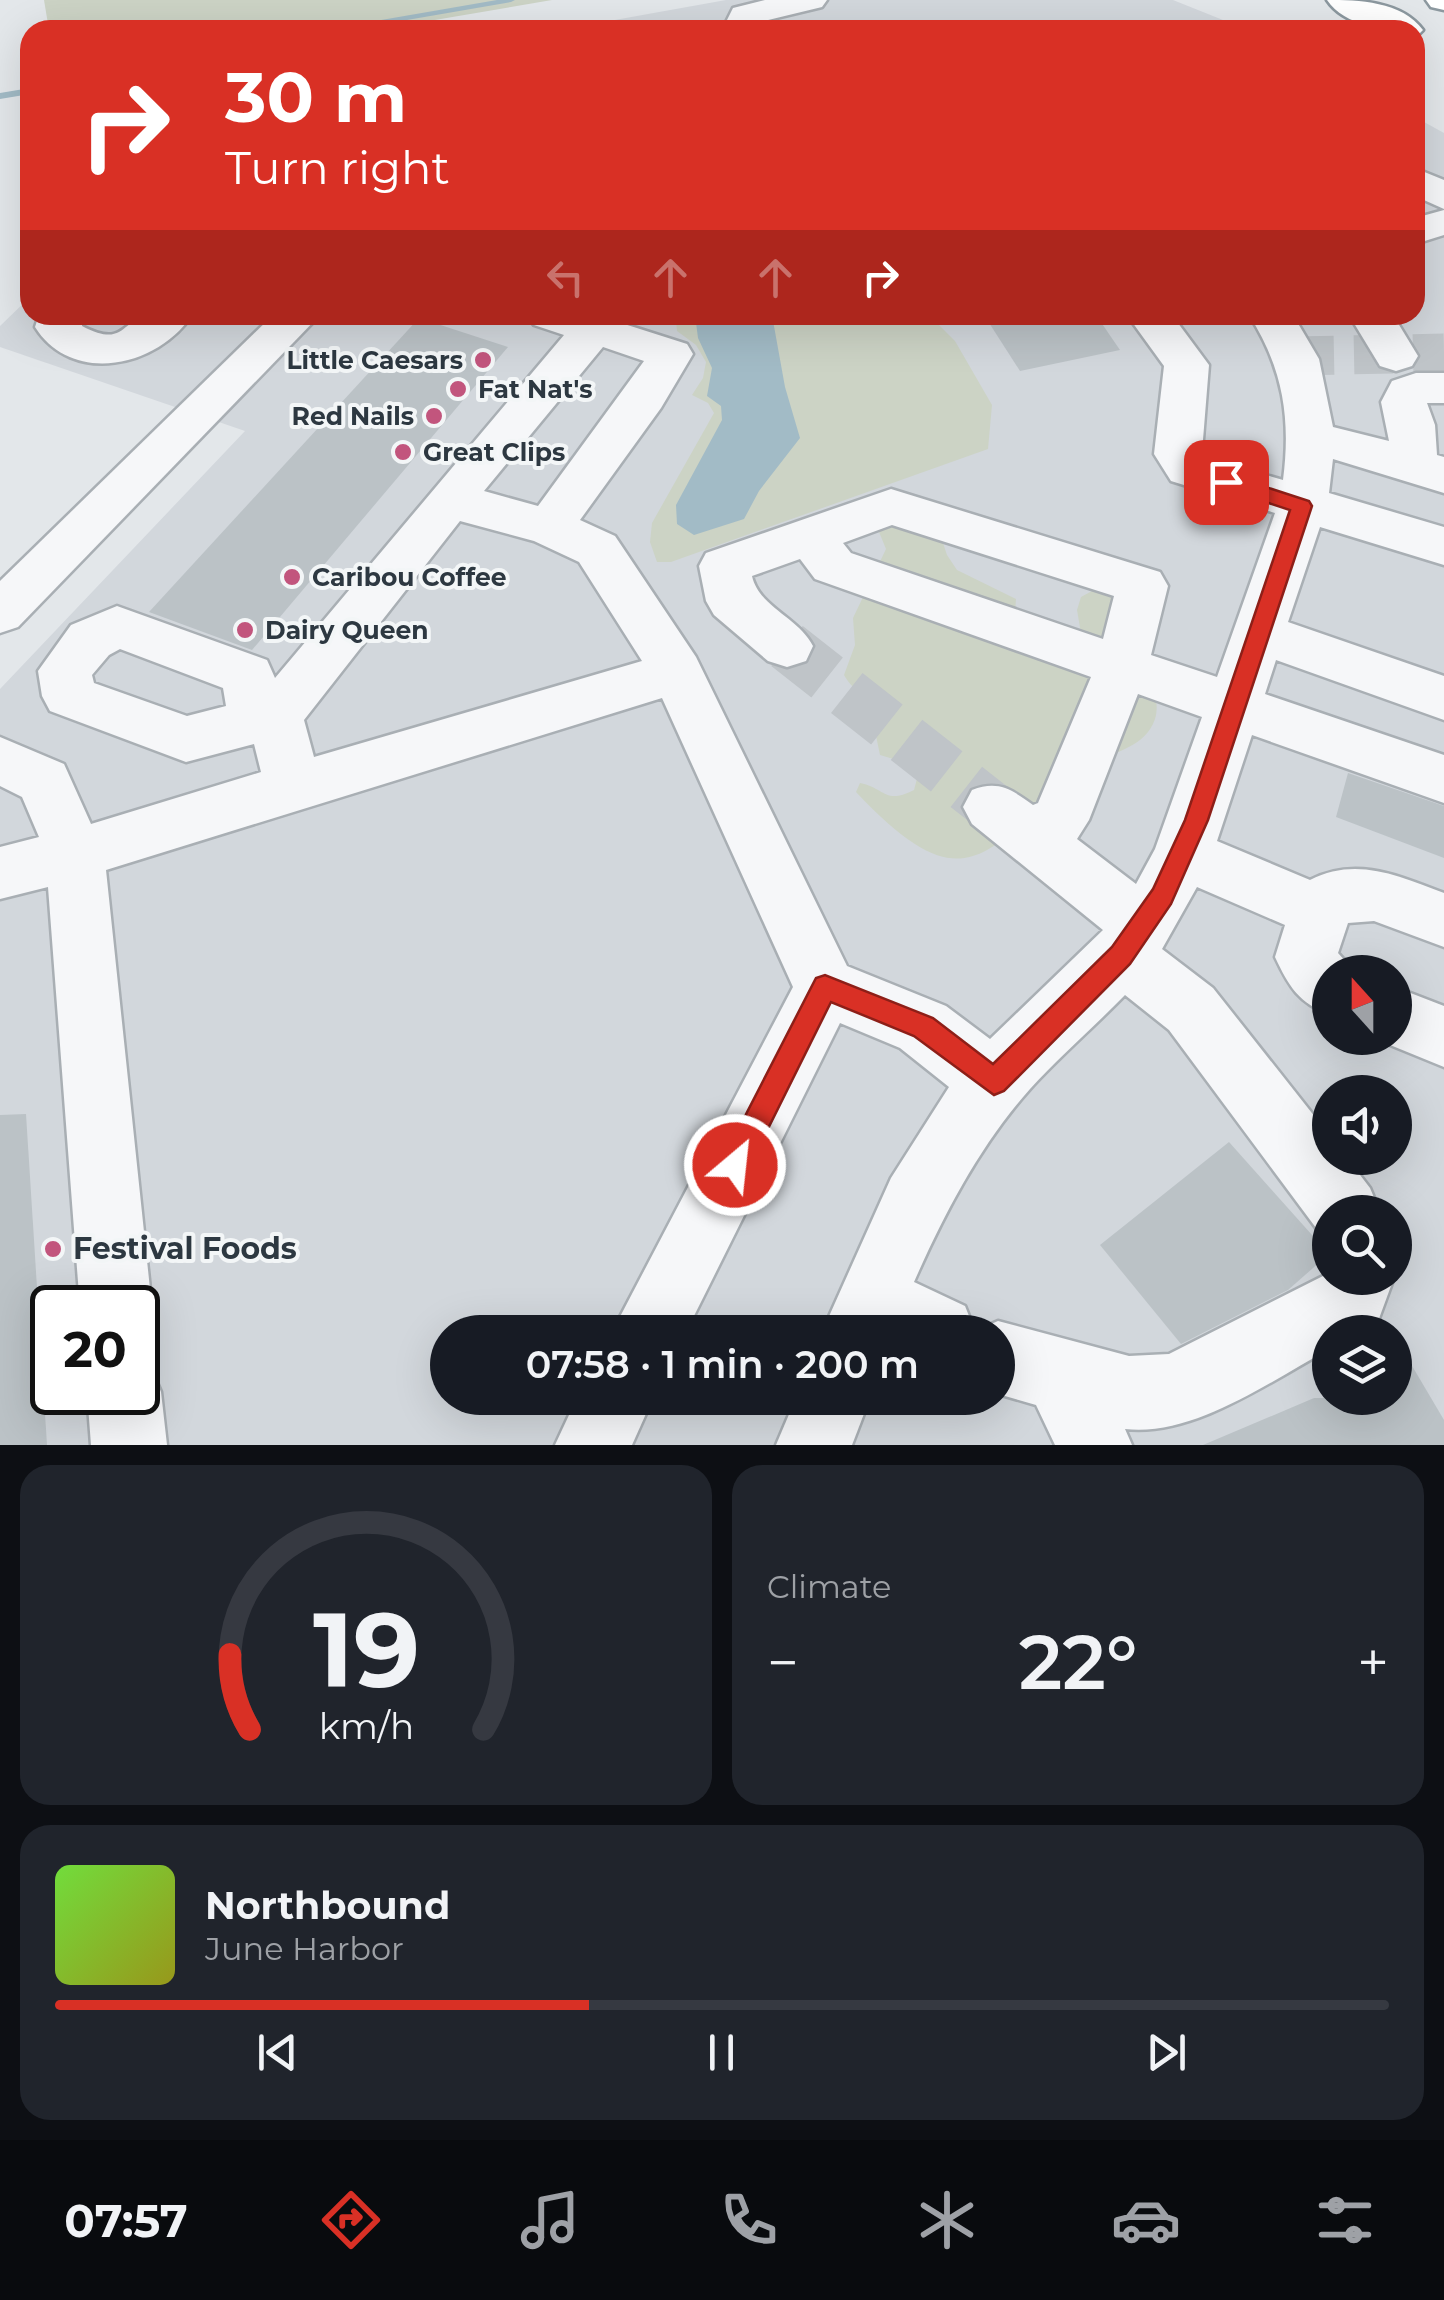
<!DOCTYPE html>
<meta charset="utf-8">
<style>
:root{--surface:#171b24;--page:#20242c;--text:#f1f3f6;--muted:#9ea1a6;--line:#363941;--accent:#d93025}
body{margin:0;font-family:Montserrat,sans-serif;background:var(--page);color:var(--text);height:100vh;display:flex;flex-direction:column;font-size:38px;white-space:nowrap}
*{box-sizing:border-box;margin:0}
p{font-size:32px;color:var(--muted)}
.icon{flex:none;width:55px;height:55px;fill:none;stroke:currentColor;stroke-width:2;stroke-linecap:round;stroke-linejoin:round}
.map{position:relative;height:1445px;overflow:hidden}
.details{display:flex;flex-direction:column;gap:20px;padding:20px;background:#0d0f14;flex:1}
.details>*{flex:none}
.hud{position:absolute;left:20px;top:20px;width:1405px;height:305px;border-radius:30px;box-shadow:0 10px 40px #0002;background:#d93025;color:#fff;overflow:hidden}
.needle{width:65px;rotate:339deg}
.tools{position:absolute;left:1312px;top:955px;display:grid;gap:20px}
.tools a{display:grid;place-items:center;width:100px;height:100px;border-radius:50%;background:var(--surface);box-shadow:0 10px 40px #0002;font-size:50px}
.speed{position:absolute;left:30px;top:1285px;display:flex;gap:20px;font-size:50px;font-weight:700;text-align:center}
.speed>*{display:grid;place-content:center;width:130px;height:130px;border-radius:50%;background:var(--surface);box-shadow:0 10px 40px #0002;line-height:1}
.speed .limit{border:5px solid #111;border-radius:15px;background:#fff;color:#111}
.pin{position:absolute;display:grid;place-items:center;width:85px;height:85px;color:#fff;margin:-42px;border-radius:20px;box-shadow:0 5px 15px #0006}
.me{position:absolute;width:110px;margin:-55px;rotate:28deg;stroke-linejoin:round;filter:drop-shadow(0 0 8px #0008)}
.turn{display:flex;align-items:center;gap:35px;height:210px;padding:0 40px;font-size:45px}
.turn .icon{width:130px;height:130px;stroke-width:2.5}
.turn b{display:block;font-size:70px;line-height:85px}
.lanes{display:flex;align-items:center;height:95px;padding:0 40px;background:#0003;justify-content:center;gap:50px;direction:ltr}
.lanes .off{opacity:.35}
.big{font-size:75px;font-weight:600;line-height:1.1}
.details .widget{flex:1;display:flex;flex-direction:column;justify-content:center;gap:15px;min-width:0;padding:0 35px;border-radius:30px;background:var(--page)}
.details .dial{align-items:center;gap:0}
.dial svg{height:260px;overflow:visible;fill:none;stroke:var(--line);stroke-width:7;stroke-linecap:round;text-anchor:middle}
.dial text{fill:var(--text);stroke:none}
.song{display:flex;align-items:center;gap:30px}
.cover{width:120px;height:120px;border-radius:15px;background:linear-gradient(135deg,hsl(100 70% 55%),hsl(60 70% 35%))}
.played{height:10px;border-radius:5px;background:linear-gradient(90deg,var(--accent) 40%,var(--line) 40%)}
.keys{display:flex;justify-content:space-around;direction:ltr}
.heat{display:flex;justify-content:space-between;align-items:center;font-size:55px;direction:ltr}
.details .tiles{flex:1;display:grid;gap:20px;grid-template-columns:1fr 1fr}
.widget:last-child{grid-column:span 2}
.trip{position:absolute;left:430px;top:1315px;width:585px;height:100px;border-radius:50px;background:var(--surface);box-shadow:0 10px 40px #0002;font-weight:600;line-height:100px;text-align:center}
.tab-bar{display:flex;height:160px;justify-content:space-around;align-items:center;background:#090b0e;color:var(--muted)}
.tab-bar .icon{width:70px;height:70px}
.tab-bar .selected{color:var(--accent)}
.tab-bar b{font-size:45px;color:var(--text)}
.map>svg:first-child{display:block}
.built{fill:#d2d7dc;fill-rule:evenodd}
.green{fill:#ccd3c5}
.water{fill:#a2bbc6}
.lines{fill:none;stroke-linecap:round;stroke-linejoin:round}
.stream{fill:#a2bbc6;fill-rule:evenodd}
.building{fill:#bbc2c6}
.minor-tunnel-far1{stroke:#bfc4c8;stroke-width:39;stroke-dasharray:39 20;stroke-linecap:butt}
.minor-tunnel{stroke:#bfc4c8;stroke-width:51;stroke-dasharray:51 25;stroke-linecap:butt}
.minor-casing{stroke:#a9afb4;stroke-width:5}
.highway-casing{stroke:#8c989f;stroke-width:5}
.minor{fill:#f6f7f9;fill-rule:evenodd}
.highway{fill:#fff;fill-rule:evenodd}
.route{fill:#d93025;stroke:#8d1f18;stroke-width:2.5}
.poi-dot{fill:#c2557d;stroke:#f3f6f7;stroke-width:4}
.labels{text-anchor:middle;stroke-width:8;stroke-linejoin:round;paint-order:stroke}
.poi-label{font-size:25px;font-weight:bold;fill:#2d3841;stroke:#f3f6f7;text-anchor:start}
.near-poi-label{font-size:30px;font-weight:bold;fill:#2d3841;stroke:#f3f6f7;text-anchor:start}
</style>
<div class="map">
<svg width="1444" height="1445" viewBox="0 0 1444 1445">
<rect width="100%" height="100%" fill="#e3e7ea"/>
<g class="built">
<path d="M 726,0 L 1173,0 L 1248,30 L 559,30 Z"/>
<path d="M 1415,117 L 1444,133 L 1444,1445 L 0,1445 L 0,689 L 245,431 L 0,347 L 0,326 L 30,297 L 30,315 L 1415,315 ZM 1330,972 L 1395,972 L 1395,1038 L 1330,1038 ZM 1330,1092 L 1395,1092 L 1395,1158 L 1330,1158 ZM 1330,1212 L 1395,1212 L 1395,1278 L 1330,1278 ZM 52,1308 L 138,1308 L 138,1392 L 52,1392 ZM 448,1332 L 998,1332 L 998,1398 L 448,1398 ZM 1330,1332 L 1395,1332 L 1395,1398 L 1330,1398 Z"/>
</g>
<g class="green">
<path d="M 44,0 L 552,0 L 376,30 L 49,30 Z"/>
<path d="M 669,315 L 929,315 L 955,341 L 992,405 L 988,449 L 671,562 L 657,562 L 650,542 L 652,523 L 714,413 L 708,403 L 692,395 L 703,378 L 706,362 L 696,345 L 677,331 L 676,321 Z"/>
<path d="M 933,513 L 947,555 L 957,570 L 1016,599 L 1015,613 L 1082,639 L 1077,610 L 1081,597 L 1101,586 L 1116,589 C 1128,619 1165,689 1155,719 C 1144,750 1112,750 1089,767 C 986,844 972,915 856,792 L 860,783 C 885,788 885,805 914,790 L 918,775 L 900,761 L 880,755 L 875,731 L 887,710 C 871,695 854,694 844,675 L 855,645 L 853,618 L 886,549 L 877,527 Z"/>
</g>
<path class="water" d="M 695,315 L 772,315 L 785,387 L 800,438 L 759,491 L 744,519 L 694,535 L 677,524 L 676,505 L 722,420 L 721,406 L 707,396 L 712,368 L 698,338 Z"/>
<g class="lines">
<g class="stream">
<path d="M 497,0 L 515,0 L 511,2 L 349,30 L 331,30 L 335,28 Z"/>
<path d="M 30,88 L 30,94 L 0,99 L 0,93 Z"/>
</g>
</g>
<g class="building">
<path d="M 984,315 L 1096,315 L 1120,350 L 1020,371 Z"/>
<path d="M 419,318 L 508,347 L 252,650 L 149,612 Z"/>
<path d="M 1348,773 L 1444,806 L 1444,858 L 1336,817 Z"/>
<path d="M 26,1114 L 47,1445 L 0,1445 L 0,1115 Z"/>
<path d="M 1229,1142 L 1329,1254 L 1288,1290 L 1181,1344 L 1100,1245 Z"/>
<path d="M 1395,1337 L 1444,1420 L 1444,1445 L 1203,1445 L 1314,1398 L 1395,1398 Z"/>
</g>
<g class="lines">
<path class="minor-tunnel-far1" d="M 1295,356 L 1444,353"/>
<path class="minor-tunnel" d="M 787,646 L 992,807"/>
<defs>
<g id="minor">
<path d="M 765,0 L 827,0 L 822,7 L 760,22 L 758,30 L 722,30 L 733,8 Z"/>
<path d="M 1422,171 L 1444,180 L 1444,209 L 1415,196 L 1415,173 Z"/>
<path d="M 1444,210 L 1444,235 L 1415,244 L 1415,218 Z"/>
<path d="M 39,315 L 83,315 L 82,326 C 126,349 120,319 150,315 C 163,313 178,315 192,315 C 158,367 72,386 35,327 Z"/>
<path d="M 273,315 L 320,315 L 18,627 L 0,633 L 0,581 Z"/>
<path d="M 527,315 L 596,315 L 687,344 L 693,354 L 661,408 L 580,520 L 615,536 L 696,657 L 847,966 L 946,1006 L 990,1039 L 1103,930 L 972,824 L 963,807 L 972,790 C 998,780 1011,789 1033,805 L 1038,803 L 1091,677 L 815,579 L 800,559 L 752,576 C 759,607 798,617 813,646 L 806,661 L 787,667 L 768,661 L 714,615 L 706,601 L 699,566 L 706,553 L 891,489 L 1160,572 L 1168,586 L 1151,655 L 1217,677 L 1275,513 L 1171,481 L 1154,454 L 1164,366 L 1127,315 L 1172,315 L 1209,365 L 1202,452 L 1205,457 L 1283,480 C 1291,418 1283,368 1249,315 L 1293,315 L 1319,359 L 1333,427 L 1389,441 L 1381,402 L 1392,381 L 1416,373 L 1444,373 L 1444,403 L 1427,403 L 1435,425 L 1437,455 L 1444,457 L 1444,493 L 1333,459 L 1329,493 L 1444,527 L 1444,565 L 1320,527 L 1288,622 L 1444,676 L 1444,720 L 1276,660 L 1265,694 L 1444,755 L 1444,803 L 1252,735 L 1217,841 L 1310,880 C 1356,856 1399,876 1444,893 L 1444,947 L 1374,921 L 1348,923 L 1338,953 L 1355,972 L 1330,972 L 1330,1015 C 1299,1003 1289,987 1275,957 L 1285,925 L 1197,887 L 1162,949 L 1213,988 L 1330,1136 L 1330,1158 L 1347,1158 L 1370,1188 L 1380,1212 L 1330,1212 L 1330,1240 L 1322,1236 L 1169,1030 L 1125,995 C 1094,1027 1060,1056 1030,1089 C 980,1145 944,1214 914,1282 L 965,1306 L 975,1331 L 998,1321 L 1129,1356 L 1169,1354 L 1327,1274 L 1330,1266 L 1330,1278 L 1395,1275 L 1377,1324 L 1362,1332 L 1330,1332 L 1330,1349 C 1270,1381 1194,1437 1125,1429 L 1132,1445 L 1055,1445 L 1036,1405 L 998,1394 L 998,1332 L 822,1332 L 891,1178 L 949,1087 L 900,1048 L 840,1023 L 686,1332 L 612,1332 L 793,987 L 662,698 L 106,870 L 152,1308 L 138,1335 L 138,1308 L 80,1308 L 48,887 L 0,899 L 0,847 L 39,837 L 22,797 L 0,786 L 0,737 L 64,764 L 91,824 L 261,772 L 254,744 L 186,762 L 50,711 L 42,696 L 38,671 L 71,625 L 117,606 L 267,660 L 275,678 L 564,335 L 534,325 ZM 603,347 L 644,361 L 538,506 L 484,491 ZM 460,521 L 534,541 L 579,562 L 642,661 L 314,757 L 304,720 ZM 892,525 L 1114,596 L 1103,639 L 851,553 L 843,543 ZM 120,649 L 223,688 L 226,706 L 187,716 L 94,683 L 92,675 L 109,655 ZM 1138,694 L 1202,717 L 1155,849 L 1136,884 L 1077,839 L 1089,820 Z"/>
<path d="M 1349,315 L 1393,315 L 1418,356 L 1412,366 L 1396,371 L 1380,366 Z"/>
<path d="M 1395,987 L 1444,1006 L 1444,1067 L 1373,1038 L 1395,1038 Z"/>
<path d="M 138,1361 L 150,1366 L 161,1392 L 167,1445 L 91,1445 L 87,1392 L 138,1392 Z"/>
<path d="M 577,1398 L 653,1398 L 632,1445 L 555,1445 Z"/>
<path d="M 796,1398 L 870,1398 L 852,1445 L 776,1445 Z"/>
</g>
<g id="highway">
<path d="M 1327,0 C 1358,0 1402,1 1423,30 L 1415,38 L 1415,30 C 1386,30 1345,27 1327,0 Z"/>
<path d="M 1426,0 L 1444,0 L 1444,10 L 1431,7 Z"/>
</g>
</defs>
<use href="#minor" class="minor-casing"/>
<use href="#highway" class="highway-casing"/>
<use href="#minor" class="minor"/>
<use href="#highway" class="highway"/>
</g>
<path class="route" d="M 1226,474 L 1309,501 L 1312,506 L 1208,820 L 1171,904 L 1130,964 L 1004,1091 L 994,1095 L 914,1036 L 831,1002 L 745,1175 L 735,1179 L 725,1175 L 721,1165 L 725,1155 L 816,978 L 825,975 L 933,1018 L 993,1064 L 1112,947 L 1153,889 L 1185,820 L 1290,510 L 1219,487 L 1216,482 Z"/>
<g class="poi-dot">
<circle cx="483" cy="360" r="10"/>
<circle cx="458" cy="389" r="10"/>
<circle cx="434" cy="416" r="10"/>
<circle cx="403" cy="452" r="10"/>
<circle cx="292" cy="577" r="10"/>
<circle cx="245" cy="630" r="10"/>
<circle cx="53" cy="1249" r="10"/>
</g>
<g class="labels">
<g class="poi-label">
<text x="463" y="369" text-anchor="end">Little Caesars</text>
<text x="478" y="398">Fat Nat's</text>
<text x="414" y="425" text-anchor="end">Red Nails</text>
<text x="423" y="461">Great Clips</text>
<text x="312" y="586">Caribou Coffee</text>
<text x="265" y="639">Dairy Queen</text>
</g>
<g class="near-poi-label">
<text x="73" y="1259">Festival Foods</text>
</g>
</g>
</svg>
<div class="tools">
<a><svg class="needle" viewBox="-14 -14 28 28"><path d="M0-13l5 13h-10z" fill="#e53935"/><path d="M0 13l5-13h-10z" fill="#9ea1a6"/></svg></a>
<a><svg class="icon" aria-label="sound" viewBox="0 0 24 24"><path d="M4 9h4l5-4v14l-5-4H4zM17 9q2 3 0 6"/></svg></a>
<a><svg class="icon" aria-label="search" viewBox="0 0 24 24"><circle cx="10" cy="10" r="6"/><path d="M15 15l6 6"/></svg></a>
<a><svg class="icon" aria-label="layers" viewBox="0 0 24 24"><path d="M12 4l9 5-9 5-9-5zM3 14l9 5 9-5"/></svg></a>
</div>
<div class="speed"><div class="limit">20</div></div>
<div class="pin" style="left:1226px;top:482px;background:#d93025"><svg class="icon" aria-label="arrive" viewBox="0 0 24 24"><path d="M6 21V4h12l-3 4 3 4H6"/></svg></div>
<svg class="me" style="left:735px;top:1165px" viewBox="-20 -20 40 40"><circle r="17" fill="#d93025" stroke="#fff" stroke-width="3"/><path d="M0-11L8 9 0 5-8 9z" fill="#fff"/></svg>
<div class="trip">07:58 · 1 min · 200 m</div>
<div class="hud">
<div class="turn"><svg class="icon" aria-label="right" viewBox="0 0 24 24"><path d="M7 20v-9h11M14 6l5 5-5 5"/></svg><div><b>30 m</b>Turn right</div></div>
<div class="lanes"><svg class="icon off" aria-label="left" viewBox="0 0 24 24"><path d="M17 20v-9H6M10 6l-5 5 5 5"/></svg><svg class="icon off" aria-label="ahead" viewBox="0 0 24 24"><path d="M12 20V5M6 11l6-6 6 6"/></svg><svg class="icon off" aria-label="ahead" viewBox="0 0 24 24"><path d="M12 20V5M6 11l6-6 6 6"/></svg><svg class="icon" aria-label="right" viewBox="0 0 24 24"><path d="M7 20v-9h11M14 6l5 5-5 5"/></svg></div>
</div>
</div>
<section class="details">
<div class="tiles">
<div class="widget dial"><svg viewBox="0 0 100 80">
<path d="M14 69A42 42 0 1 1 86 69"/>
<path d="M14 69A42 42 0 0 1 8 46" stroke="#d93025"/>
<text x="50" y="56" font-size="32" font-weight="700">19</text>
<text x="50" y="72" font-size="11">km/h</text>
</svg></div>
<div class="widget"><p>Climate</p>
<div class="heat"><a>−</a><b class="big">22°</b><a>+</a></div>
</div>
<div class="widget">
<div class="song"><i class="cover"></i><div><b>Northbound</b><p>June Harbor</p></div></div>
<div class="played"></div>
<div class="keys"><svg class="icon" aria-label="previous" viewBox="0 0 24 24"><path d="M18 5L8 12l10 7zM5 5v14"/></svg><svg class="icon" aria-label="pause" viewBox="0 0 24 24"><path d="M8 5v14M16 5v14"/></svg><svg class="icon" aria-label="next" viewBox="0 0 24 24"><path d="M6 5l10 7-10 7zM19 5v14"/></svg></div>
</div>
</div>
</section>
<nav class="tab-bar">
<b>07:57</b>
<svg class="icon selected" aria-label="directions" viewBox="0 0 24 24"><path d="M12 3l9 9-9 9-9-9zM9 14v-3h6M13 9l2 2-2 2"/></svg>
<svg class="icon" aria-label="music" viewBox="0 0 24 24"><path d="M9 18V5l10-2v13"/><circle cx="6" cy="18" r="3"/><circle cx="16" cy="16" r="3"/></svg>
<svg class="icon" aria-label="phone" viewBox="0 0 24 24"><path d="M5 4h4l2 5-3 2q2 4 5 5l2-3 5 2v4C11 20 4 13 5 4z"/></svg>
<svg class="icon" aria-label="climate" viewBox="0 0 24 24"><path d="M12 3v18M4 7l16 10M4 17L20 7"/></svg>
<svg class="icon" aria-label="car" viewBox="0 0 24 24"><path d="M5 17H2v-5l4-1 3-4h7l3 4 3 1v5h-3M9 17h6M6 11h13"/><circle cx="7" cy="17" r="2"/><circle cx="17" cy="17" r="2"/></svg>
<svg class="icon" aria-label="filters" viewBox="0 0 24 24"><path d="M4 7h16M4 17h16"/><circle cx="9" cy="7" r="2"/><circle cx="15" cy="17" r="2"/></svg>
</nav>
